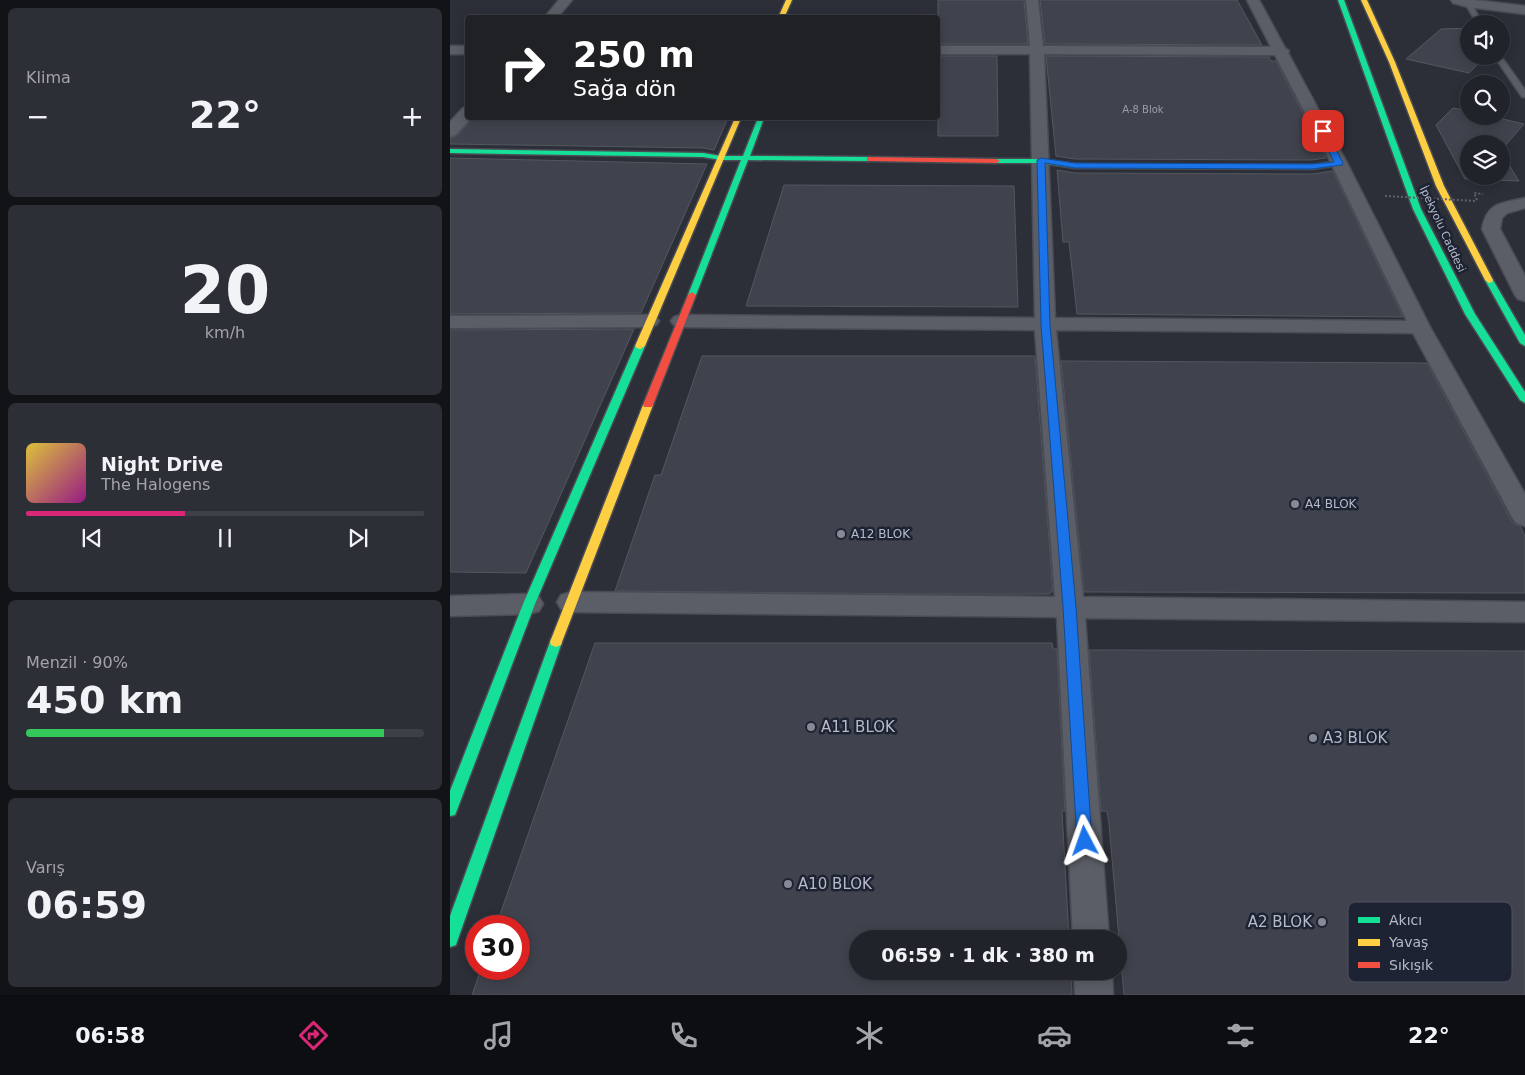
<!DOCTYPE html>
<html lang="tr">
<meta charset="utf-8">
<style>
:root{--surface:#21232a;--page:#2d2f36;--text:#f1f3f6;--muted:#a2a4a8;--line:#3e4047;--accent:#db2777}
body{margin:0;font-family:"DejaVu Sans",sans-serif;background:var(--page);color:var(--text);height:100vh;display:flex;flex-direction:column;font-size:19px;white-space:nowrap}
*{box-sizing:border-box;margin:0}
p{font-size:16px;color:var(--muted)}
.icon{flex:none;width:28px;height:28px;fill:none;stroke:currentColor;stroke-width:2;stroke-linecap:round;stroke-linejoin:round}
.map{position:relative;flex:1;overflow:hidden}
.details{display:flex;flex-direction:column;gap:8px;padding:8px;background:#121317;width:450px}
.details>*{flex:none}
.hud{position:absolute;left:15px;top:15px;width:475px;height:105px;border-radius:5px;box-shadow:0 2px 12px #0003,0 0 0 1px var(--line);background:#202124;color:#fff;overflow:hidden}
.controls{position:absolute;left:1010px;top:15px;display:grid;gap:10px}
.controls a{display:grid;place-items:center;width:50px;height:50px;border-radius:50%;background:var(--surface);box-shadow:0 2px 12px #0003,0 0 0 1px var(--line);font-size:25px}
.speed{position:absolute;left:15px;top:915px;display:flex;gap:10px;font-size:25px;font-weight:700;text-align:center}
.speed>*{display:grid;place-content:center;width:65px;height:65px;border-radius:50%;background:var(--surface);box-shadow:0 2px 12px #0003,0 0 0 1px var(--line);line-height:1}
.speed .limit{border:8px solid #d22;background:#fff;color:#111}
.pin{position:absolute;display:grid;place-items:center;width:42px;height:42px;color:#fff;margin:-21px;border-radius:10px;box-shadow:0 2px 8px #0006}
.me{position:absolute;width:55px;margin:-28px;rotate:356deg;stroke-linejoin:round;filter:drop-shadow(0 0 4px #0008)}
.turn{display:flex;align-items:center;gap:18px;height:105px;padding:0 25px;font-size:22px}
.turn .icon{width:65px;height:65px;stroke-width:2.5}
.turn b{display:block;font-size:35px;line-height:42px}
.big{font-size:38px;font-weight:700;line-height:1.1}
.details .tile{flex:1;display:flex;flex-direction:column;justify-content:center;gap:8px;min-width:0;padding:0 18px;border-radius:8px;background:var(--page)}
.details .dial{align-items:center;gap:0}
.dial b{font-size:65px;line-height:1}
.song{display:flex;align-items:center;gap:15px}
.cover{width:60px;height:60px;border-radius:8px;background:linear-gradient(135deg,hsl(50 70% 55%),hsl(310 70% 35%))}
.played{height:5px;border-radius:2px;background:linear-gradient(90deg,var(--accent) 40%,var(--line) 40%)}
.keys{display:flex;justify-content:space-around;direction:ltr}
.heat{display:flex;justify-content:space-between;align-items:center;font-size:28px;direction:ltr}
.charge{height:8px;border-radius:4px;background:linear-gradient(90deg,#34c759 90%,var(--line) 0)}
.trip{position:absolute;left:399px;top:930px;width:278px;height:50px;border-radius:25px;background:var(--surface);box-shadow:0 2px 12px #0003,0 0 0 1px var(--line);font-weight:700;line-height:50px;text-align:center}
.tab-bar{display:flex;height:80px;justify-content:space-around;align-items:center;background:#0d0e11;color:var(--muted)}
.tab-bar .icon{width:35px;height:35px}
.tab-bar .current{color:var(--accent)}
.tab-bar b{font-size:22px;color:var(--text)}
main{display:flex;flex:1;min-height:0}
.map>svg:first-child{display:block}
.building{fill:#40434d;stroke:#53575f}
.lines{fill:none;stroke-linecap:round;stroke-linejoin:round}
.lane-casing{stroke:#494c55;stroke-width:3}
.street-casing{stroke:#494c55;stroke-width:3}
.fast-casing{stroke:#494c55;stroke-width:3}
.slow-casing{stroke:#494c55;stroke-width:3}
.jam-casing{stroke:#494c55;stroke-width:3}
.path{stroke:#5e6168;stroke-width:2;stroke-dasharray:2 2;stroke-linecap:butt}
.lane{fill:#5b5e66;fill-rule:evenodd}
.street{fill:#5b5e66;fill-rule:evenodd}
.fast{fill:#16e098;fill-rule:evenodd}
.slow{fill:#ffcf43;fill-rule:evenodd}
.jam{fill:#f24e42;fill-rule:evenodd}
.path-bridge{stroke:#5e6168;stroke-width:2;stroke-dasharray:2 2;stroke-linecap:butt}
.route{fill:#1a73e8;stroke:#114b97}
.poi-dot{fill:#868996;stroke:#1e2333;stroke-width:2}
.labels{text-anchor:middle;stroke-width:5;stroke-linejoin:round;paint-order:stroke}
.number-label{font-size:10px;fill:#989caa}
.far-street-label{font-size:11px;fill:#b6bac9;stroke:#1e2333}
.poi-label{font-size:12px;fill:#b6bac9;stroke:#1e2333;text-anchor:start}
.near-poi-label{font-size:15px;fill:#b6bac9;stroke:#1e2333;text-anchor:start}
.key{fill:#1e2333;stroke:#4c5060;stroke-width:1}
.key-label{font-size:14px;fill:#b6bac9}
</style>
<main>
<section class="details">
<div class="tile"><p>Klima</p>
<div class="heat"><a>−</a><b class="big">22°</b><a>+</a></div>
</div>
<div class="tile dial"><b>20</b><p>km/h</p></div>
<div class="tile">
<div class="song"><i class="cover"></i><div><b>Night Drive</b><p>The Halogens</p></div></div>
<div class="played"></div>
<div class="keys"><svg class="icon" aria-label="previous" viewBox="0 0 24 24"><path d="M18 5L8 12l10 7zM5 5v14"/></svg><svg class="icon" aria-label="pause" viewBox="0 0 24 24"><path d="M8 5v14M16 5v14"/></svg><svg class="icon" aria-label="next" viewBox="0 0 24 24"><path d="M6 5l10 7-10 7zM19 5v14"/></svg></div>
</div>
<div class="tile"><p>Menzil · 90%</p><b class="big">450 km</b><div class="charge"></div></div>
<div class="tile"><p>Varış</p><b class="big">06:59</b></div>
</section>
<div class="map">
<svg width="1075" height="995" viewBox="0 0 1075 995">
<rect width="100%" height="100%" fill="#2c2f38"/>
<g class="building">
<path d="M 488,0 L 574,0 L 578,44 L 488,44 Z"/>
<path d="M 590,0 L 787,0 L 812,45 L 595,44 Z"/>
<path d="M 1019,28 L 1019,56 L 1036,56 L 1019,73 L 956,59 L 991,29 Z"/>
<path d="M 488,56 L 547,56 L 548,136 L 488,136 Z"/>
<path d="M 596,56 L 819,57 L 821,61 L 826,61 L 876,158 L 862,160 L 625,159 L 606,156 Z"/>
<path d="M 1003,108 L 1019,111 L 1019,116 L 1040,116 L 1074,124 L 1051,150 L 1051,144 L 1019,144 L 1019,176 L 1051,176 L 1051,152 L 1069,181 L 1015,179 L 986,125 Z"/>
<path d="M 23,118 L 278,118 L 264,150 L 253,148 L 0,144 L 0,139 L 7,136 Z"/>
<path d="M 0,158 L 257,164 L 191,313 L 0,314 Z"/>
<path d="M 607,170 L 625,173 L 862,174 L 883,171 L 953,317 L 627,314 L 619,242 L 613,242 Z"/>
<path d="M 334,185 L 564,186 L 568,307 L 296,306 Z"/>
<path d="M 184,329 L 76,573 L 0,572 L 0,330 Z"/>
<path d="M 252,356 L 585,356 L 603,592 L 600,592 L 600,594 L 467,594 L 165,591 L 205,475 L 211,475 Z"/>
<path d="M 611,361 L 977,363 L 1060,518 L 1064,524 L 1070,526 L 1075,536 L 1075,593 L 634,592 Z"/>
<path d="M 145,643 L 602,643 L 603,649 L 607,649 L 615,811 L 612,811 L 619,939 L 408,939 L 408,971 L 621,971 L 622,995 L 22,995 L 31,969 L 69,969 L 69,926 L 46,926 Z"/>
<path d="M 639,650 L 1075,651 L 1075,995 L 674,995 L 659,824 L 657,811 L 651,811 Z"/>
</g>
<g class="lines">
<defs>
<g id="lane">
<path d="M 1018,1 L 1021,3 L 1033,24 L 1027,24 L 1015,3 Z"/>
<path d="M 1044,56 L 1051,56 L 1075,90 L 1075,97 L 1072,97 Z"/>
</g>
<g id="street">
<path d="M 109,0 L 122,0 L 107,18 L 94,18 Z"/>
<path d="M 576,0 L 588,0 L 593,46 L 821,47 L 797,0 L 809,0 L 835,48 L 839,51 L 838,53 L 897,163 L 980,327 L 1075,494 L 1075,526 L 1066,523 L 1062,517 L 963,333 L 606,330 L 633,597 L 1075,602 L 1075,622 L 635,618 L 659,939 L 623,939 L 607,617 L 121,612 L 111,609 L 107,602 L 111,595 L 121,592 L 605,597 L 585,330 L 231,327 L 224,325 L 221,321 L 224,317 L 231,315 L 585,318 L 580,54 L 488,54 L 488,46 L 580,46 ZM 594,54 L 825,55 L 881,163 L 957,321 L 605,318 Z"/>
<path d="M 1001,0 L 1024,0 L 1075,6 L 1075,14 L 1018,7 L 1003,3 Z"/>
<rect x="0" y="46" width="18" height="8"/>
<path d="M 18,107 L 18,118 L 21,118 L 6,135 L 0,137 L 0,122 L 13,108 Z"/>
<path d="M 1075,198 L 1075,208 L 1057,213 L 1052,218 L 1050,229 L 1075,276 L 1075,301 L 1068,299 L 1065,295 L 1032,229 C 1037,202 1052,203 1075,198 Z"/>
<path d="M 199,315 L 206,317 L 209,321 L 206,325 L 199,327 L 0,328 L 0,316 Z"/>
<path d="M 79,594 L 89,597 L 93,604 L 89,611 L 79,614 L 0,616 L 0,596 Z"/>
<path d="M 624,971 L 662,971 L 663,995 L 625,995 Z"/>
</g>
<g id="fast">
<path d="M 888,0 L 894,0 L 971,209 L 1025,314 L 1075,392 L 1075,403 L 1070,400 L 1015,314 L 963,209 Z"/>
<path d="M 308,118 L 314,118 L 300,156 L 420,157 L 424,159 L 420,161 L 298,160 L 246,295 L 242,298 L 238,295 L 291,160 L 271,160 L 253,157 L 0,153 L 0,149 L 253,153 L 271,156 L 293,156 Z"/>
<path d="M 543,159 L 591,159 L 625,164 L 862,165 L 889,161 L 893,163 L 889,165 L 862,169 L 625,168 L 591,163 L 543,163 Z"/>
<path d="M 1039,277 L 1043,280 L 1075,335 L 1075,346 L 1070,343 L 1035,280 Z"/>
<path d="M 190,343 L 195,346 L 85,604 L 7,810 L 5,815 L 0,816 L 0,791 L 73,604 L 185,346 Z"/>
<path d="M 106,637 L 111,639 L 112,642 L 8,939 L 6,945 L 0,947 L 0,916 L 100,642 L 101,639 Z"/>
</g>
<g id="slow">
<path d="M 336,0 L 342,0 L 334,18 L 328,18 Z"/>
<path d="M 911,0 L 917,0 L 945,62 L 994,186 L 1043,280 L 1042,282 L 1039,283 L 1035,280 L 986,186 L 939,62 Z"/>
<path d="M 285,118 L 291,118 L 195,346 L 190,349 L 187,348 L 185,346 Z"/>
<path d="M 198,402 L 203,405 L 112,642 L 111,645 L 106,647 L 101,645 L 100,642 L 193,405 Z"/>
</g>
<g id="jam">
<path d="M 417,157 L 546,159 L 550,161 L 546,163 L 420,161 L 417,161 Z"/>
<path d="M 242,292 L 246,295 L 203,405 L 202,407 L 194,407 L 193,405 L 238,295 Z"/>
</g>
</defs>
<use href="#lane" class="lane-casing"/>
<use href="#street" class="street-casing"/>
<use href="#fast" class="fast-casing"/>
<use href="#slow" class="slow-casing"/>
<use href="#jam" class="jam-casing"/>
<path class="path" d="M 1027,200 L 1024,193 L 1033,194"/>
<use href="#lane" class="lane"/>
<use href="#street" class="street"/>
<use href="#fast" class="fast"/>
<use href="#slow" class="slow"/>
<use href="#jam" class="jam"/>
<path class="path-bridge" d="M 935,196 L 1027,201"/>
</g>
<path class="route" d="M 873,129 L 876,131 L 893,163 L 892,165 L 862,169 L 625,168 L 595,163 L 600,325 L 626,607 L 642,841 L 640,846 L 635,848 L 629,846 L 627,841 L 613,607 L 591,325 L 587,160 L 591,158 L 625,163 L 862,164 L 884,162 L 869,131 Z"/>
<g class="poi-dot">
<circle cx="845" cy="504" r="5"/>
<circle cx="391" cy="534" r="5"/>
<circle cx="361" cy="727" r="5"/>
<circle cx="863" cy="738" r="5"/>
<circle cx="338" cy="884" r="5"/>
<circle cx="872" cy="922" r="5"/>
</g>
<g class="labels">
<g class="number-label">
<text x="693" y="113">A-8 Blok</text>
</g>
<g class="far-street-label">
<text transform="translate(993 229) rotate(65)" y="4">İpekyolu Caddesi</text>
</g>
<g class="poi-label">
<text x="855" y="508">A4 BLOK</text>
<text x="401" y="538">A12 BLOK</text>
</g>
<g class="near-poi-label">
<text x="371" y="732">A11 BLOK</text>
<text x="873" y="743">A3 BLOK</text>
<text x="348" y="889">A10 BLOK</text>
<text x="862" y="927" text-anchor="end">A2 BLOK</text>
</g>
</g>
<rect x="898" y="902" width="164" height="80" rx="8" class="key"/>
<rect x="908" y="917" width="22" height="6" fill="#16e098"/>
<rect x="908" y="939" width="22" height="7" fill="#ffcf43"/>
<rect x="908" y="962" width="22" height="6" fill="#f24e42"/>
<g class="key-label">
<text x="939" y="925">Akıcı</text>
<text x="939" y="947">Yavaş</text>
<text x="939" y="970">Sıkışık</text>
</g>
</svg>
<div class="controls">
<a><svg class="icon" aria-label="sound" viewBox="0 0 24 24"><path d="M4 9h4l5-4v14l-5-4H4zM17 9q2 3 0 6"/></svg></a>
<a><svg class="icon" aria-label="search" viewBox="0 0 24 24"><circle cx="10" cy="10" r="6"/><path d="M15 15l6 6"/></svg></a>
<a><svg class="icon" aria-label="layers" viewBox="0 0 24 24"><path d="M12 4l9 5-9 5-9-5zM3 14l9 5 9-5"/></svg></a>
</div>
<div class="speed"><div class="limit">30</div></div>
<div class="pin" style="left:873px;top:131px;background:#d93025"><svg class="icon" aria-label="arrive" viewBox="0 0 24 24"><path d="M6 21V4h12l-3 4 3 4H6"/></svg></div>
<svg class="me" style="left:635px;top:841px" viewBox="-20 -20 40 40"><path d="M0-17L14 15 0 8-14 15z" fill="#1a73e8" stroke="#fff" stroke-width="4"/></svg>
<div class="trip">06:59 · 1 dk · 380 m</div>
<div class="hud">
<div class="turn"><svg class="icon" aria-label="right" viewBox="0 0 24 24"><path d="M7 20v-9h11M14 6l5 5-5 5"/></svg><div><b>250 m</b>Sağa dön</div></div>
</div>
</div>
</main>
<nav class="tab-bar">
<b>06:58</b>
<svg class="icon current" aria-label="directions" viewBox="0 0 24 24"><path d="M12 3l9 9-9 9-9-9zM9 14v-3h6M13 9l2 2-2 2"/></svg>
<svg class="icon" aria-label="music" viewBox="0 0 24 24"><path d="M9 18V5l10-2v13"/><circle cx="6" cy="18" r="3"/><circle cx="16" cy="16" r="3"/></svg>
<svg class="icon" aria-label="phone" viewBox="0 0 24 24"><path d="M5 4h4l2 5-3 2q2 4 5 5l2-3 5 2v4C11 20 4 13 5 4z"/></svg>
<svg class="icon" aria-label="climate" viewBox="0 0 24 24"><path d="M12 3v18M4 7l16 10M4 17L20 7"/></svg>
<svg class="icon" aria-label="car" viewBox="0 0 24 24"><path d="M5 17H2v-5l4-1 3-4h7l3 4 3 1v5h-3M9 17h6M6 11h13"/><circle cx="7" cy="17" r="2"/><circle cx="17" cy="17" r="2"/></svg>
<svg class="icon" aria-label="filters" viewBox="0 0 24 24"><path d="M4 7h16M4 17h16"/><circle cx="9" cy="7" r="2"/><circle cx="15" cy="17" r="2"/></svg>
<b>22°</b>
</nav>
